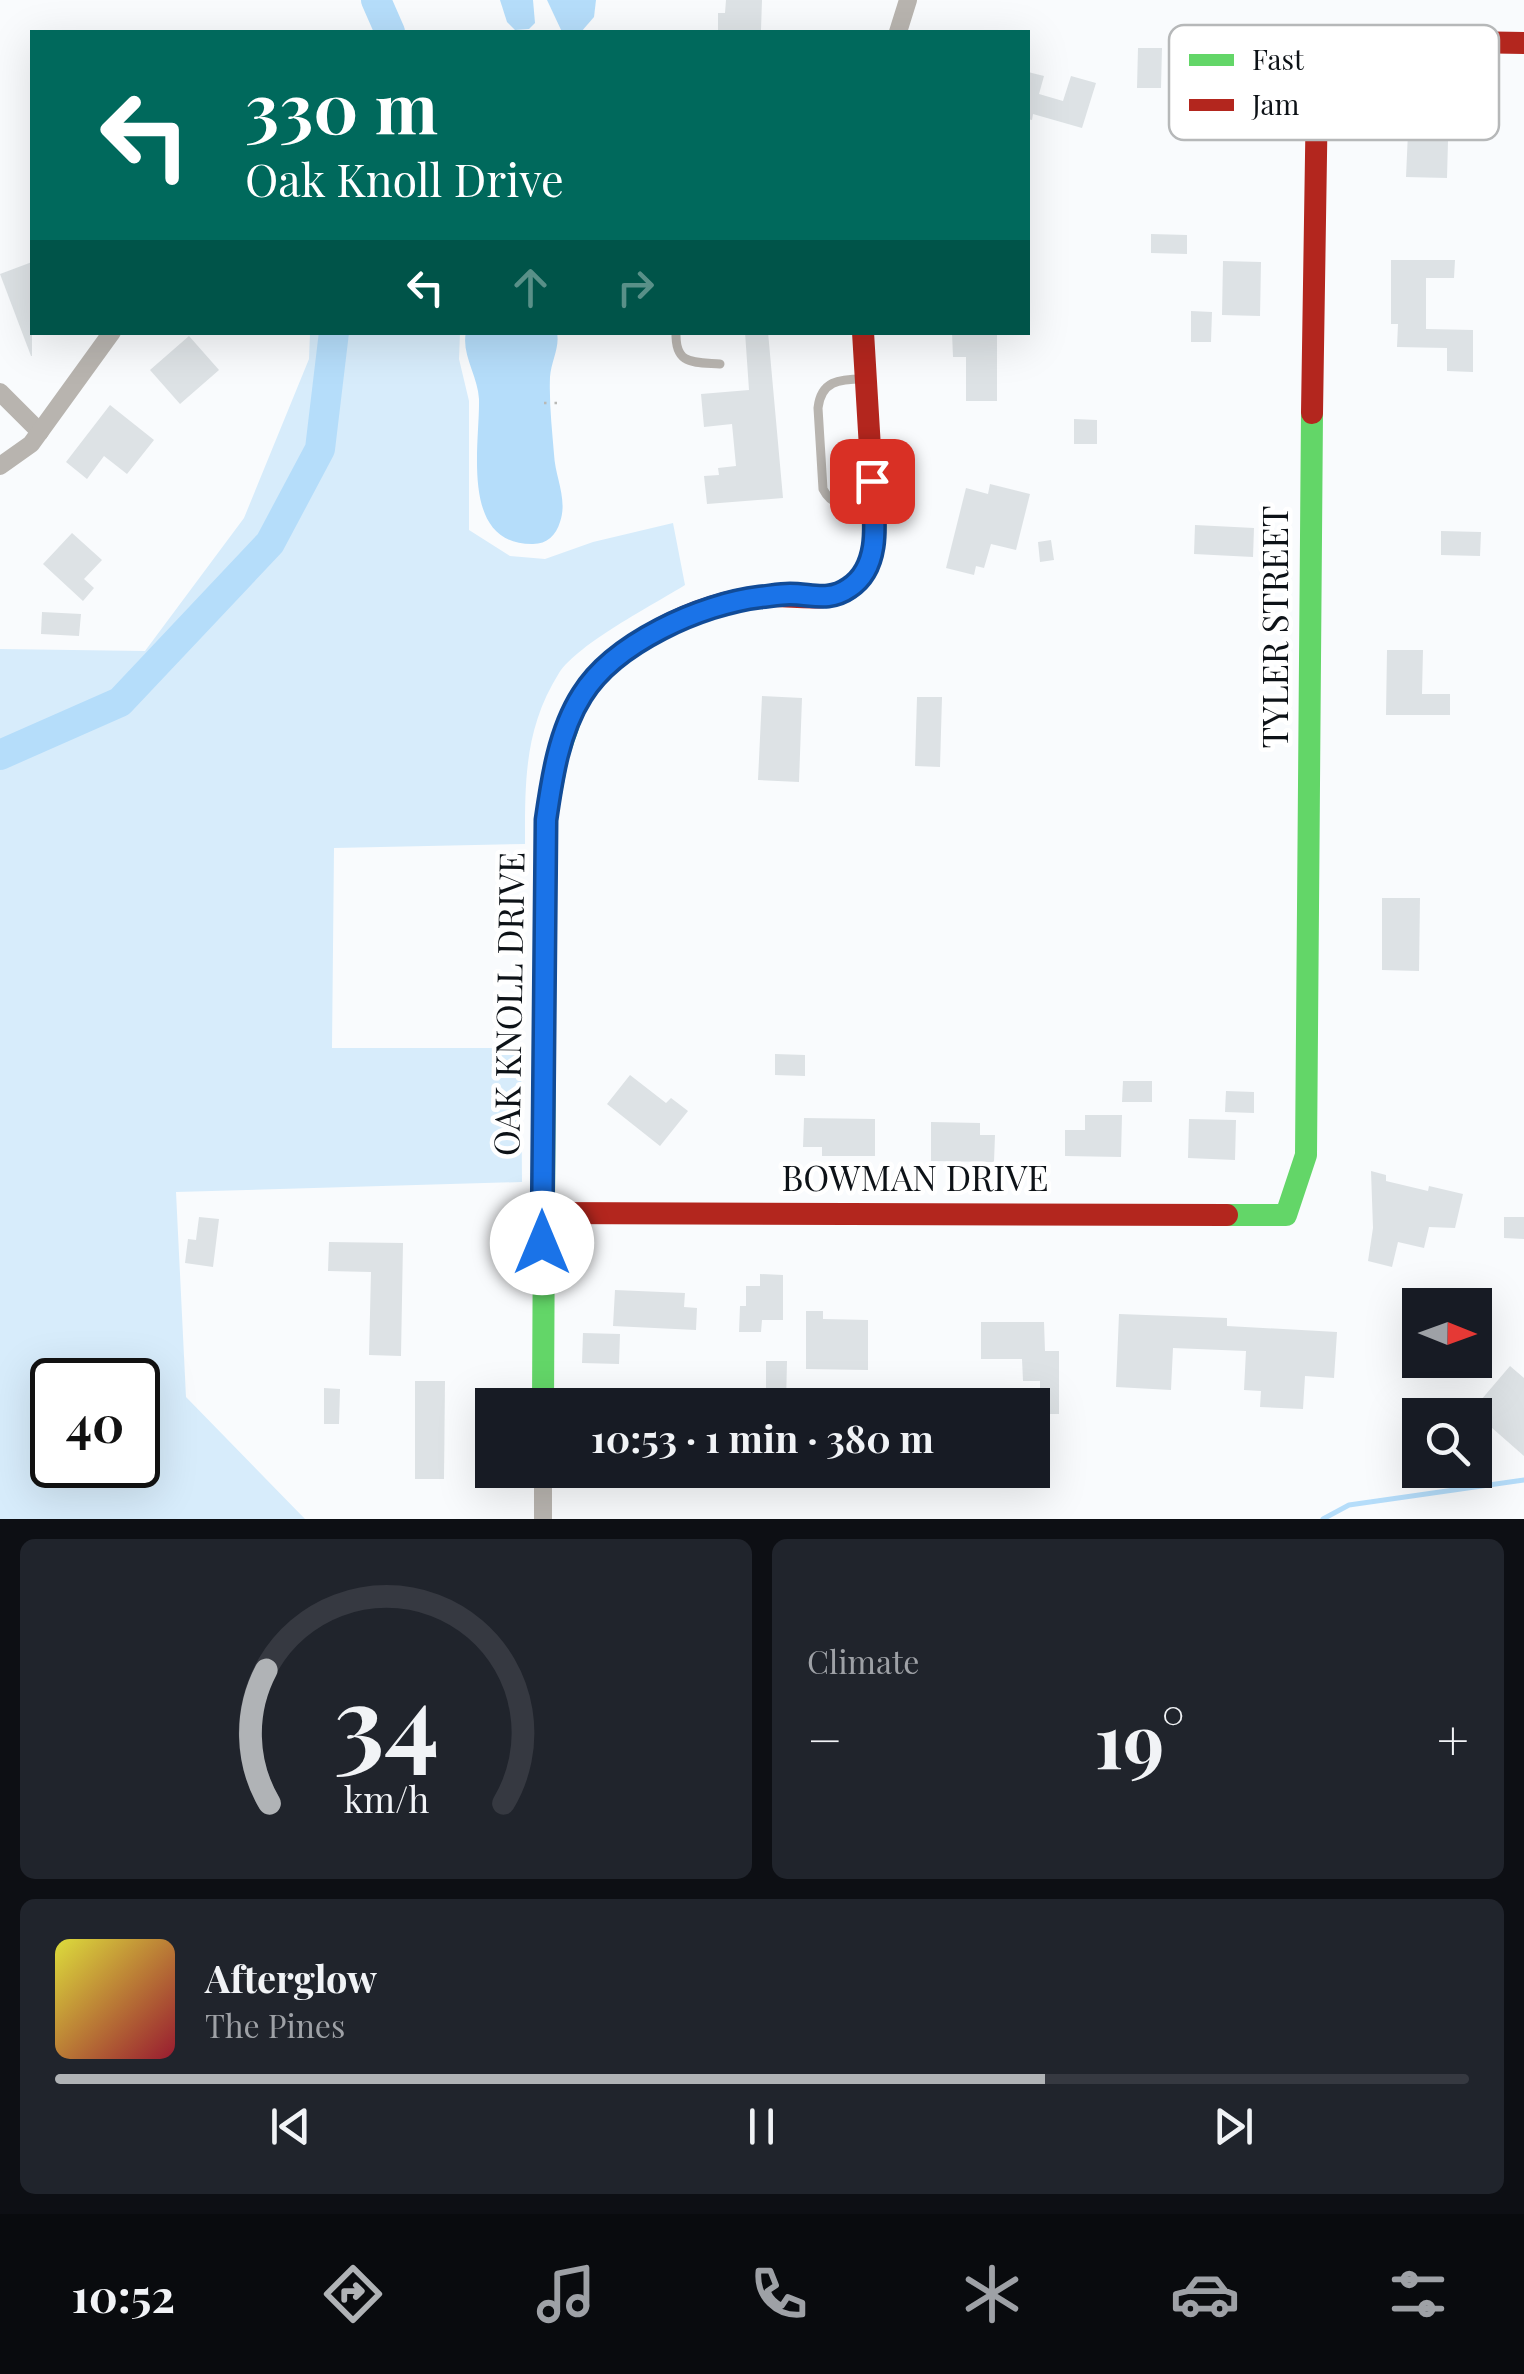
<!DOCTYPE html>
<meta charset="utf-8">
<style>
:root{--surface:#171b24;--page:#20242c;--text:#f1f3f6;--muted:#9ea1a6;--line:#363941;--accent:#b0b3b6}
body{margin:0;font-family:"Playfair Display",serif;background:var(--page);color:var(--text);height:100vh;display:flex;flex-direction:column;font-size:38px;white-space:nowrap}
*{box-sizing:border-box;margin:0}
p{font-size:32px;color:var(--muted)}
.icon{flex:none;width:55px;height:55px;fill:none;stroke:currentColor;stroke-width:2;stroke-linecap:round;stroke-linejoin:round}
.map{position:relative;height:1519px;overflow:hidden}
.details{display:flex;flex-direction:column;gap:20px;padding:20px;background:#0d0f14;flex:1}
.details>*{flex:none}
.hud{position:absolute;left:30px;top:30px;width:1000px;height:305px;border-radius:0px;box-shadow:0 10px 40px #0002;background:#00695c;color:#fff;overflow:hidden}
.needle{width:65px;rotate:91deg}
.controls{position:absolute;left:1402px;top:1288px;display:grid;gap:20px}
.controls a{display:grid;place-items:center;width:90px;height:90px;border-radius:0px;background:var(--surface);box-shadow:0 10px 40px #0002;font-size:50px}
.speed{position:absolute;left:30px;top:1358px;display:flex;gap:20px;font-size:50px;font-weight:700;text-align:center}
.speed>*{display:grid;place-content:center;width:130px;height:130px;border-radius:50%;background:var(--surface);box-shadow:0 10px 40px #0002;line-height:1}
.speed .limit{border:5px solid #111;border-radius:15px;background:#fff;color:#111}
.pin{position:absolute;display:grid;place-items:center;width:85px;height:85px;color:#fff;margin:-42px;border-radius:20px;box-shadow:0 5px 15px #0006}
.me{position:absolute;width:110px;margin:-55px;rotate:0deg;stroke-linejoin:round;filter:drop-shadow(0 0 8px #0008)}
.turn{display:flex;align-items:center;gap:35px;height:210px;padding:0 50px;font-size:45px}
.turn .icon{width:130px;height:130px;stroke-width:2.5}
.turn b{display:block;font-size:70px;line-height:85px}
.lanes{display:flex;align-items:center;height:95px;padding:0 50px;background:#0003;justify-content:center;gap:50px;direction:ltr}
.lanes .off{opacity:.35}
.big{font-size:75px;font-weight:700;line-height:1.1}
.details .card{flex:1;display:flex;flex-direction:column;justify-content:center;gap:15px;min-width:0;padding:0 35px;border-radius:15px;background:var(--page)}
.details .dial{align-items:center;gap:0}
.dial svg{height:260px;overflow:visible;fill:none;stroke:var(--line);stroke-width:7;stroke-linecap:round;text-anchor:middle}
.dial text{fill:var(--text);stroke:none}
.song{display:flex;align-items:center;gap:30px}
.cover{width:120px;height:120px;border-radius:15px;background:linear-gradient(135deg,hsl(60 70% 55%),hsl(350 70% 35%))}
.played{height:10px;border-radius:5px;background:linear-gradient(90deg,var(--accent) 70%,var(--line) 70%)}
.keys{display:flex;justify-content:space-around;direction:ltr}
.heat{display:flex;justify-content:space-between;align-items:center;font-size:55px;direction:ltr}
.details .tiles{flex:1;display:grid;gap:20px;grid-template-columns:1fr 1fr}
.card:last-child{grid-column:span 2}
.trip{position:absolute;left:475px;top:1388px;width:575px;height:100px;border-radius:0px;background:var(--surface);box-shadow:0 10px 40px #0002;font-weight:700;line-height:100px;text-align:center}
.tab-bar{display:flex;height:160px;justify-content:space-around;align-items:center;background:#090b0e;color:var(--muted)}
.tab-bar .icon{width:70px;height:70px}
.tab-bar .on{color:var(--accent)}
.tab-bar b{font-size:45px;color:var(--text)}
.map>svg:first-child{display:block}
.green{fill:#d7ecfb;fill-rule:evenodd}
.water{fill:#b5ddfa}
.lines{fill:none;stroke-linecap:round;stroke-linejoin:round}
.stream{stroke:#b5ddfa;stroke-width:5}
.river{stroke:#b5ddfa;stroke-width:30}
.building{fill:#dde2e5}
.path{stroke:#b9b9b6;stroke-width:2.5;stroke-dasharray:2.5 8;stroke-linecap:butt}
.lane{stroke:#b8b4af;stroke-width:9}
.street{stroke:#b8b4af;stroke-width:18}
.fast{stroke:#63d668;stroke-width:22}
.jam{stroke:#b3261e;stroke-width:22}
.route-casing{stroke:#114b97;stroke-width:25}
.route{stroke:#1a73e8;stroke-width:18}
.labels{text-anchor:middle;stroke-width:9;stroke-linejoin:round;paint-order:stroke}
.street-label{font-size:35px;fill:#0d1217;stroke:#fff}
.key{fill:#fff;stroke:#b6b8b9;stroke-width:2.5}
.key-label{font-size:28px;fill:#0d1217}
</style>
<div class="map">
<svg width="1524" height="1519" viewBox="0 0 1524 1519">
<rect width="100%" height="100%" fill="#f9fbfd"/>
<path class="green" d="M 310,333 L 460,333 L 459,359 L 469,401 L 469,530 L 510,556 L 545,559 L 593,542 L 673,523 L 685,585 C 653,605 579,643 559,673 C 524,729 525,782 525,844 L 334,848 L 332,1048 L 521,1048 L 522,1182 L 176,1192 L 186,1397 L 305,1519 L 0,1519 L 0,649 L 145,651 L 244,518 L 309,359 ZM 52,1380 L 138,1380 L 138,1465 L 52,1465 Z"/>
<g class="water">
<path d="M 500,0 L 533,0 L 535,23 L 529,29 L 515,30 L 507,22 Z"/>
<path d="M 547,0 L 596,0 L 594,17 L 581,32 L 562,32 Z"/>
<path d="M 557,333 C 560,347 551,362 550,377 C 549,403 552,429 554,454 C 555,477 568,499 560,522 C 556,535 547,544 533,544 C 459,545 480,445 479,399 C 478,376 461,354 466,332 Z"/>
</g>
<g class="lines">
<path class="stream" d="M 1323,1519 L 1349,1505 L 1524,1480"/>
<g class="river">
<path d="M 376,0 L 390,32"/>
<path d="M 0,755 L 120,702 L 270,543 L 320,449 L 334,332"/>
</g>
</g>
<g class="building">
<path d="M 726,0 L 762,0 L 761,30 L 718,30 L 718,13 L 725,13 Z"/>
<path d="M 1138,48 L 1162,48 L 1161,88 L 1137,88 Z"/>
<path d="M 1028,72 L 1044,76 L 1039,94 L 1063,101 L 1071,76 L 1096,83 L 1082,128 L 1033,114 L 1032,120 L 1028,119 Z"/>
<path d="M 1416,103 L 1449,104 L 1447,178 L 1406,177 L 1408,132 L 1415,133 Z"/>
<path d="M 1151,234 L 1187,235 L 1187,254 L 1151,253 Z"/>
<path d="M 1391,260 L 1455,260 L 1454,278 L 1426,278 L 1426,329 L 1473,330 L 1473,372 L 1447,371 L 1447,348 L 1397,347 L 1398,324 L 1391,324 Z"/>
<path d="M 1223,261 L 1261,262 L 1260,316 L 1222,315 Z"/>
<path d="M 32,262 L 32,356 L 31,356 L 0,274 Z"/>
<path d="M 1191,311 L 1212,312 L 1211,342 L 1191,342 Z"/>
<path d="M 745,332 L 768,332 L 783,498 L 707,504 L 704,476 L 719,475 L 718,468 L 736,466 L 732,424 L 704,427 L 701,394 L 749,390 Z"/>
<path d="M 952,332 L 997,332 L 997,401 L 966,401 L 966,357 L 953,357 Z"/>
<path d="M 189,336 L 219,370 L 180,404 L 150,370 Z"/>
<path d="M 110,405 L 154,440 L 127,474 L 104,456 L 87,479 L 66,462 Z"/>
<path d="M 1074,419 L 1097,420 L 1097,444 L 1074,444 Z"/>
<path d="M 990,484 L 1030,494 L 1016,550 L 991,544 L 984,568 L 976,566 L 974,575 L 946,568 L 966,488 L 988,494 Z"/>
<path d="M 1195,525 L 1254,528 L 1253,557 L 1194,554 Z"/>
<path d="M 1441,531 L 1481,532 L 1480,556 L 1441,555 Z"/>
<path d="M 72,533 L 102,560 L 84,579 L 94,588 L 83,601 L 43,564 Z"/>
<path d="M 1051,540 L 1054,560 L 1040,562 L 1038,542 Z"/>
<path d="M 42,612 L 81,614 L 79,636 L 41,634 Z"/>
<path d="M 1387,650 L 1423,650 L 1422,694 L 1450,694 L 1450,715 L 1386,715 Z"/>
<path d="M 762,696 L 802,698 L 799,782 L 758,780 Z"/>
<path d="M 917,697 L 942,697 L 940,767 L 915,766 Z"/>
<path d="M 1382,898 L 1420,898 L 1419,971 L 1382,970 Z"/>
<path d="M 775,1054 L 805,1055 L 805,1076 L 775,1075 Z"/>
<path d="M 630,1075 L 666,1103 L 671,1098 L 688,1111 L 660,1146 L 607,1104 Z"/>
<path d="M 1123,1081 L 1152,1081 L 1152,1102 L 1122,1102 Z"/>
<path d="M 1226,1091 L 1254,1092 L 1254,1113 L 1225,1112 Z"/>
<path d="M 1085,1115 L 1122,1115 L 1121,1157 L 1065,1156 L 1065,1130 L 1085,1130 Z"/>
<path d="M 804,1118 L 875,1119 L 875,1156 L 822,1156 L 822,1147 L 803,1147 Z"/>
<path d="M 1189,1119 L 1236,1120 L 1235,1160 L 1188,1158 Z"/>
<path d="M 931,1122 L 980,1123 L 980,1135 L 995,1135 L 994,1162 L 931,1161 Z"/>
<path d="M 1371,1171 L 1386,1175 L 1386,1181 L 1428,1191 L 1429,1186 L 1463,1194 L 1455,1228 L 1429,1227 L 1424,1248 L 1398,1242 L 1392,1267 L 1368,1261 L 1373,1228 Z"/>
<path d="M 199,1217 L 219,1219 L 213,1267 L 185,1263 L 188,1239 L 196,1240 Z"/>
<path d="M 1504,1217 L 1524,1217 L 1524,1239 L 1504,1238 Z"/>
<path d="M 329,1242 L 403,1243 L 401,1356 L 369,1355 L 371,1272 L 328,1271 Z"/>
<path d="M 760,1274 L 783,1275 L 783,1320 L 762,1320 L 761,1332 L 739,1332 L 740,1306 L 746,1306 L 746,1286 L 760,1286 Z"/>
<path d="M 615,1290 L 685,1293 L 684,1307 L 697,1308 L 696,1330 L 613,1326 Z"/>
<path d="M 806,1311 L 823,1311 L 823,1319 L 868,1320 L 868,1370 L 806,1369 Z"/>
<path d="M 1119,1314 L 1227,1318 L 1227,1326 L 1337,1332 L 1334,1378 L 1305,1376 L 1303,1409 L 1260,1407 L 1261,1391 L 1244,1390 L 1246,1351 L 1173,1348 L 1171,1390 L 1116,1387 Z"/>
<path d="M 981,1322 L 1044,1322 L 1045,1351 L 1059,1351 L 1059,1414 L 1040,1414 L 1040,1381 L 1023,1381 L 1022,1359 L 981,1359 Z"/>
<path d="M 583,1333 L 620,1334 L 619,1364 L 582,1363 Z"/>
<path d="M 766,1361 L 787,1361 L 786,1404 L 766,1404 Z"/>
<path d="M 1510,1366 L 1524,1378 L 1524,1456 L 1491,1427 L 1475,1445 L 1475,1407 Z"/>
<path d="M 415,1381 L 445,1381 L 444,1479 L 415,1479 Z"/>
<path d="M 324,1388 L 340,1389 L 339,1424 L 324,1424 Z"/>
</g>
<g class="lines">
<path class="path" d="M 544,403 L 561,403"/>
<g class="lane">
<path d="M 676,332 C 675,365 692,362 720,364"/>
<path d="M 863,379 C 839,379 821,381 818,408 L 823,489 C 833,509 850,505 871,505"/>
</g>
<g class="street">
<path d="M 898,32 L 908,0"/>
<path d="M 0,392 L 40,432"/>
<path d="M 0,466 L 31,444 L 112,332"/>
<path d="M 543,1470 L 543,1519"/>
</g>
<g class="fast">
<path d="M 1227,1215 L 1286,1215 L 1306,1155 L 1312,413"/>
<path d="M 543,1405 L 546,820 L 558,756 L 572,715"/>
</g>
<g class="jam">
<path d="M 1312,413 L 1317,92 L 1321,67 L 1328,49 L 1335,43 L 1349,40 L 1524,43"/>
<path d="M 572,715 C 600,648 698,599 769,596 C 796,595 829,604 852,587 C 869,574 872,551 875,531 L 863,332"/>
<path d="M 543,1213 L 1227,1215"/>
</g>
</g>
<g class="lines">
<defs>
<path id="route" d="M 542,1243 L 546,820 C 552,778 559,731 582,695 C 614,643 701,604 760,597 C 770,596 780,594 790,594 C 812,594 829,602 849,588 C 883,566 874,516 872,481"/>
</defs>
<use href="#route" class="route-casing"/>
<use href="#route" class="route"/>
</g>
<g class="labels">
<g class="street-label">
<text transform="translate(1276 627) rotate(-90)" y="12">TYLER STREET</text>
<text transform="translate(510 1004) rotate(-89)" y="12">OAK KNOLL DRIVE</text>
<text x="915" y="1191">BOWMAN DRIVE</text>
</g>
</g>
<rect x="1169" y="25" width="330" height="115" rx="15" class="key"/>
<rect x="1189" y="54" width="45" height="12" fill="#63d668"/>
<rect x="1189" y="99" width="45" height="12" fill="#b3261e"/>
<g class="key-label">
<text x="1252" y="70">Fast</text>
<text x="1252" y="115">Jam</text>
</g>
</svg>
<div class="controls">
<a><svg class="needle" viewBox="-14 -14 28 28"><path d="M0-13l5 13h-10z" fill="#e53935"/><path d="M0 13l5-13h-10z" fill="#9ea1a6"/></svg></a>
<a><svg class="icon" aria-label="search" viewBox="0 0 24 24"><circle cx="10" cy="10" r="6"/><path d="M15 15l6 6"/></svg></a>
</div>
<div class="speed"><div class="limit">40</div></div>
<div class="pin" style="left:872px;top:481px;background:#d93025"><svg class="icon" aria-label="arrive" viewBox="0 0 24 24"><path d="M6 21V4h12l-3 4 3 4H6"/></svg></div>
<svg class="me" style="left:542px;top:1243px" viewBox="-20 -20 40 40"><circle r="19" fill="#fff"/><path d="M0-13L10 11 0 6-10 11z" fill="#1a73e8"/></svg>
<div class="trip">10:53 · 1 min · 380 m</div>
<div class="hud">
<div class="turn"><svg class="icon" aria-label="left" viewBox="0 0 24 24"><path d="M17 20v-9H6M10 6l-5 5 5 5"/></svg><div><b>330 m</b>Oak Knoll Drive</div></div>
<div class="lanes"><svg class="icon" aria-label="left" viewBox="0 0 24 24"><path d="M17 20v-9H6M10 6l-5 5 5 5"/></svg><svg class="icon off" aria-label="ahead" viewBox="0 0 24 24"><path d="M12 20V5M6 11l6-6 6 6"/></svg><svg class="icon off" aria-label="right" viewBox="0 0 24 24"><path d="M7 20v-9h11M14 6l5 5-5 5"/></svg></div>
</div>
</div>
<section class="details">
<div class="tiles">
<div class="card dial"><svg viewBox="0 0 100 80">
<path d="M14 69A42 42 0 1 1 86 69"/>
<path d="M14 69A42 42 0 0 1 13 28" stroke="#b0b3b6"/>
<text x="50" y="56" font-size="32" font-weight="700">34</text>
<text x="50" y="72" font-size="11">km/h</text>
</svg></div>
<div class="card"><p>Climate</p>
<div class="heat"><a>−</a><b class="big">19°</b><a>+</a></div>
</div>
<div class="card">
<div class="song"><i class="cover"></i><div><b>Afterglow</b><p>The Pines</p></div></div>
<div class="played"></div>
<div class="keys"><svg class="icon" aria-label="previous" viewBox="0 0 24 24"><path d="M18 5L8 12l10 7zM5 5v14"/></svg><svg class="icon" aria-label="pause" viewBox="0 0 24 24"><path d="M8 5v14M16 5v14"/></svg><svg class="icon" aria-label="next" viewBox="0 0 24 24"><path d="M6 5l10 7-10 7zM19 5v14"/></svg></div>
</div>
</div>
</section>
<nav class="tab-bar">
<b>10:52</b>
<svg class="icon on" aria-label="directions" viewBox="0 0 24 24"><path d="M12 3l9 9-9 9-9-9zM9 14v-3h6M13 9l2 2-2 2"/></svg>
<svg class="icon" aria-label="music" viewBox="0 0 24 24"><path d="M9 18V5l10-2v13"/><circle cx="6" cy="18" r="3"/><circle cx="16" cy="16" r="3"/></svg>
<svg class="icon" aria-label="phone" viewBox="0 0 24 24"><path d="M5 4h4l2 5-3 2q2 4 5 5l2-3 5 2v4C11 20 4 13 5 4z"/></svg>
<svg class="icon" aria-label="climate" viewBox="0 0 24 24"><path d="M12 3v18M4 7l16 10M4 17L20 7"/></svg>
<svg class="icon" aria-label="car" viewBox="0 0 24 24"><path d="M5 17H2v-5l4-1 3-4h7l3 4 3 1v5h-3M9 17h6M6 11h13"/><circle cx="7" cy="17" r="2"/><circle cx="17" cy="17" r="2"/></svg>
<svg class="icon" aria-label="filters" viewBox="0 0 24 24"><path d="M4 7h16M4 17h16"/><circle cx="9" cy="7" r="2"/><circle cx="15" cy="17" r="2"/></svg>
</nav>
